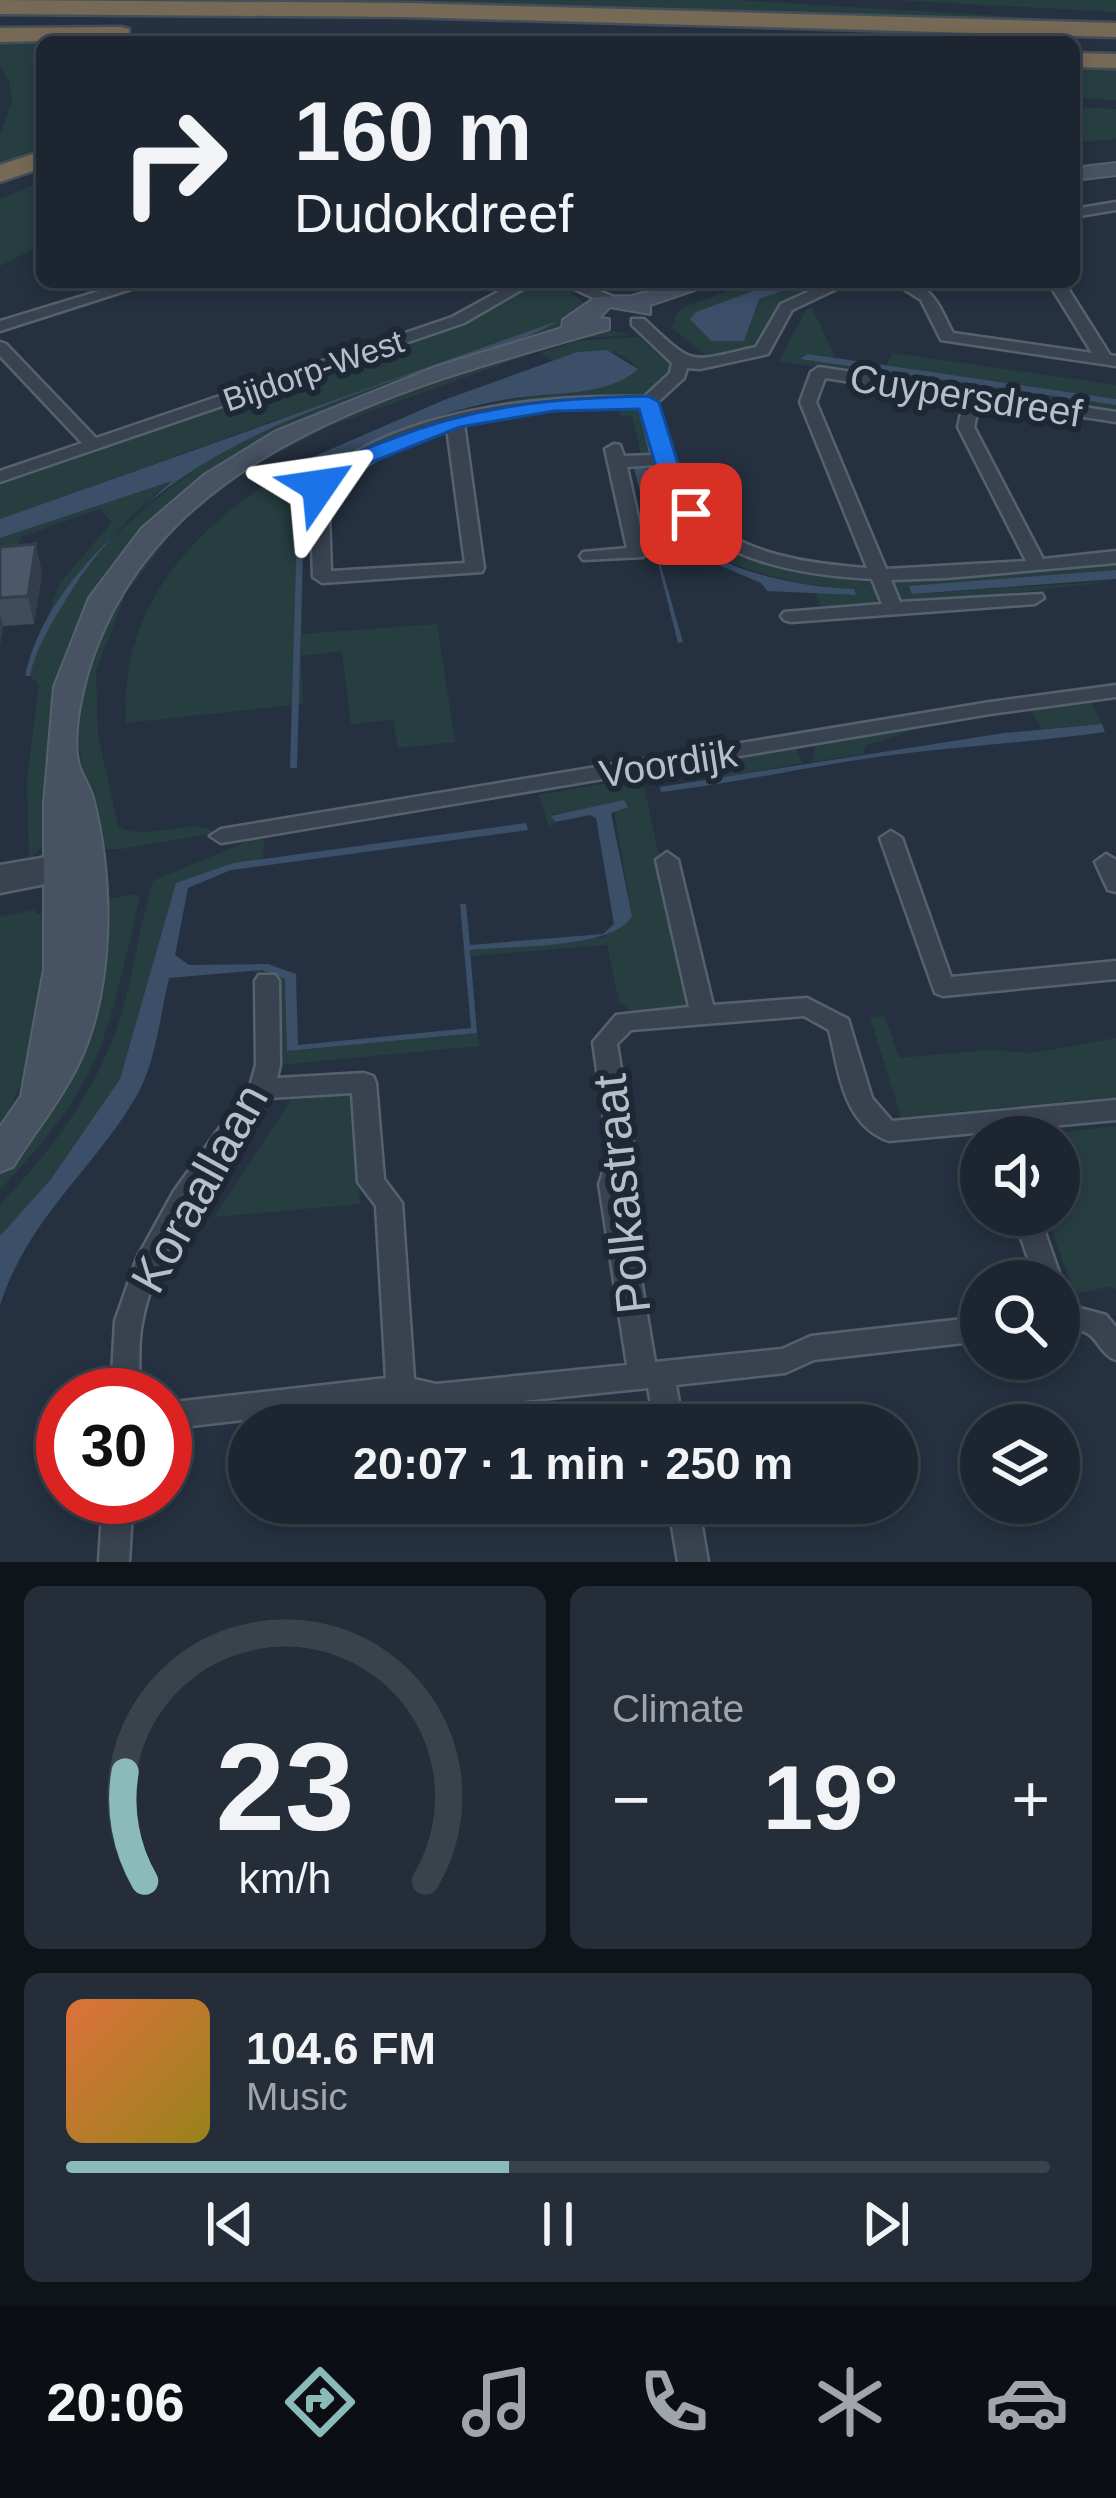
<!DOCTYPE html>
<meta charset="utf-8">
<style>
:root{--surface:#1c2530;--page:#252d38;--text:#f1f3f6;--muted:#a0a5ab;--line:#3a424c;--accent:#8bbbb9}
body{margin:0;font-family:Arial,sans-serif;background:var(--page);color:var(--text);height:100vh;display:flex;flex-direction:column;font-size:45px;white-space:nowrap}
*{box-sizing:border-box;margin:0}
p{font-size:39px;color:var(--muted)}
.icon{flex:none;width:66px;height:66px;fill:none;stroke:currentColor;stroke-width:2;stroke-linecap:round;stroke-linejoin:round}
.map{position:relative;height:1562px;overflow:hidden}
.drawer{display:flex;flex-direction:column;gap:24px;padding:24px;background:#0f141a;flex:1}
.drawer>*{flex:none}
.guide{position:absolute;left:36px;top:36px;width:1044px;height:252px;border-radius:18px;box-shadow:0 6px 18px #0003,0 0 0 3px var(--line);background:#1c2530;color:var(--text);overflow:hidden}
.fabs{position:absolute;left:960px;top:1116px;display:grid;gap:24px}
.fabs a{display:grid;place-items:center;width:120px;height:120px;border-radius:50%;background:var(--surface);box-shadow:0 6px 18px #0003,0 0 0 3px var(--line);font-size:60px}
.speed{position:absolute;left:36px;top:1368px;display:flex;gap:24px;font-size:60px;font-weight:700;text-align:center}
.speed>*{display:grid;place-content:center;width:156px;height:156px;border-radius:50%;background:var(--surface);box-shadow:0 6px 18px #0003,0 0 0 3px var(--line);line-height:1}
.speed .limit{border:18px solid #d22;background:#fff;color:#111}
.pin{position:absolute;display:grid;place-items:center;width:102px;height:102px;color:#fff;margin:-51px;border-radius:24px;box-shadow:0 6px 18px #0006}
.me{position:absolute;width:132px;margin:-66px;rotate:58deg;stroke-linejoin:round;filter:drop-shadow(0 0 9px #0008)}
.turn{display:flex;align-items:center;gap:42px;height:252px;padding:0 60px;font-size:54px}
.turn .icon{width:156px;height:156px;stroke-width:2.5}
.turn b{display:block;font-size:84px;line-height:102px}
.big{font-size:90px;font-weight:700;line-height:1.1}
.drawer .card{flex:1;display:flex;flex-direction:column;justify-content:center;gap:18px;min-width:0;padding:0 42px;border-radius:18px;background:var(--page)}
.drawer .dial{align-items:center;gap:0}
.dial svg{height:312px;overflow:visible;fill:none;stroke:var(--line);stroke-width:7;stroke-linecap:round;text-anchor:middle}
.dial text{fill:var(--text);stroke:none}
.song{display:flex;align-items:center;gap:36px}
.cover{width:144px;height:144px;border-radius:18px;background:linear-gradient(135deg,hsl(20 70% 55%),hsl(50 70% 35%))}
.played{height:12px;border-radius:6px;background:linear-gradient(90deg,var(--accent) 45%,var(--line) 45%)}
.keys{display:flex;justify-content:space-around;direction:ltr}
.heat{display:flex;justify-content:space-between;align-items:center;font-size:66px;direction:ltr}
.drawer .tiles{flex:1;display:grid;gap:24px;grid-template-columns:1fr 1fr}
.card:last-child{grid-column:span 2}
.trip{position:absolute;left:228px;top:1404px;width:690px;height:120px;border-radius:60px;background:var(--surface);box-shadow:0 6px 18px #0003,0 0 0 3px var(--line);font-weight:700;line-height:120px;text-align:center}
.menu{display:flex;height:192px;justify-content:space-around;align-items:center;background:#0b0f13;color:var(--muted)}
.menu .icon{width:84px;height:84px}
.menu .active{color:var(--accent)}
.menu b{font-size:54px;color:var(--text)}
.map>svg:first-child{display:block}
.green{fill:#273e41}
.water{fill:#3b4f69}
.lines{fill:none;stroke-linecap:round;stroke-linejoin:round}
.minor-casing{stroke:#57616d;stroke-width:5}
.secondary-casing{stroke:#57616d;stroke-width:4}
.motorway-casing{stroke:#444e5a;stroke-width:5}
.minor{fill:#394350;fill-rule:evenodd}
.secondary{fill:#475263;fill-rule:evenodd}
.motorway{fill:#766956;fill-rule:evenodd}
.wall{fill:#404c5a}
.shaded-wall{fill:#343e4a}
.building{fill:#4b5869;stroke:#343e4a;stroke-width:3}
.route{fill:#1a73e8;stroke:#114b97;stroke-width:3}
.labels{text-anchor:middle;stroke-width:12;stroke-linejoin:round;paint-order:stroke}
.far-street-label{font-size:33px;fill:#b6beca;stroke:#1e2835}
.street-label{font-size:39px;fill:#b6beca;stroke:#1e2835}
.near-street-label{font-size:48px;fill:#b6beca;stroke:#1e2835}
</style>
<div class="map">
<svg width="1116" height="1562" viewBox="0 0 1116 1562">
<rect width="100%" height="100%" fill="#253140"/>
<g class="green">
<path d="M 734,0 L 1116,23 L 354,3 L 0,1 Z"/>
<path d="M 895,0 L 1116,0 L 1116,12 Z"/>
<path d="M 0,13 L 424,17 L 1116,40 L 416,19 Z"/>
<path d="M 323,38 L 631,42 L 42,42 L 42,155 L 0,170 L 0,136 L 12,100 L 9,81 L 0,66 L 0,42 Z"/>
<path d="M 1074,67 L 1116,68 L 1116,100 L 1074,98 Z"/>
<path d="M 1074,107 L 1116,109 L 1116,139 L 1074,142 Z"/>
<path d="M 42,181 L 42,244 L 0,266 L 0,199 Z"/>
<path d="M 753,282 L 836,282 L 785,303 L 758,347 L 707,356 L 672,328 L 677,312 L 684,307 Z"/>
<path d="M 534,284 L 562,285 L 586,305 L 575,320 L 536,337 L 336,407 L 136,537 L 89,601 L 61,668 L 52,709 L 48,842 L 29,859 L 27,781 L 39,684 L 30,676 C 49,582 142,505 217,454 C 237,441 263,434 281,418 L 0,519 L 0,480 L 463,323 Z"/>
<path d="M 812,308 L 836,358 L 808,354 L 801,359 L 1116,405 L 1116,412 L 779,361 L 806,310 Z"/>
<path d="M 599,328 L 633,335 L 575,338 L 330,426 L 251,467 L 179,524 L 126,593 L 96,671 L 98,735 L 118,826 C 146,844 191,815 215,833 L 122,849 L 93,849 L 76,723 L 77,690 L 102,614 L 186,509 L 286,442 L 358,410 Z"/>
<path d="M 638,337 L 675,368 L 639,398 L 510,405 L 359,456 L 304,492 L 302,634 L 437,624 L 455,742 L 398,748 L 393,720 L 351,724 L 342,651 L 301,656 L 303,704 L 126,723 C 119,598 203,519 305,460 L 306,473 L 435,416 L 631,375 L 638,369 C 617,342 581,351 553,361 L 541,353 L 576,341 Z"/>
<path d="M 892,353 L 1116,385 L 1116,399 L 886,366 Z"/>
<path d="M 618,407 L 644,408 C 651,434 656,464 666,489 C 697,563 800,575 869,582 L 878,587 L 882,606 L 821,608 L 816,593 L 855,595 L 855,590 C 793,585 681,563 654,499 C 644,473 639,443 632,416 L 620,416 Z"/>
<path d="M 164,480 L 173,480 C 115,526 71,576 38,643 L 59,584 L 112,522 L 100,509 L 21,537 L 18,549 L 0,550 L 0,538 Z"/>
<path d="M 1116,562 L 1116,570 L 909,587 L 913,594 L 1116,581 L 914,604 L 896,599 L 890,579 Z"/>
<path d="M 1085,700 L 1091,703 L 1102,724 L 1042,729 L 1029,708 Z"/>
<path d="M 934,723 L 865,746 L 864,754 L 812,762 L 816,743 Z"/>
<path d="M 796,747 L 802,763 L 722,778 L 717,759 Z"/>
<path d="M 642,777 L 661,865 L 656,869 L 687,1006 L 632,1011 L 619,1002 L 607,945 L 471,956 L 470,950 L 604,937 L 632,915 L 614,810 L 552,814 L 555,822 L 549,827 L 539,795 Z"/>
<path d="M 258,837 L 264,841 L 263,859 L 233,863 L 176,884 L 120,1079 L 51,1179 L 0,1236 L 0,1205 C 54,1148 101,1085 123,1009 C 135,967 140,922 153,881 Z"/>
<path d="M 137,894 L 140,898 C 125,954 116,1017 90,1070 C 68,1115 34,1153 0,1190 L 0,1169 L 97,901 Z"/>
<path d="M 35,910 L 36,914 L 54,912 L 38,1048 L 0,1129 L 0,916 Z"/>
<path d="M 262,970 L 286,979 L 288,1051 L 477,1033 L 479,1046 L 278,1065 L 277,981 L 251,971 Z"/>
<path d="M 885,1016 L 899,1058 L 989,1050 L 1033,1053 L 1116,1038 L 1116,1097 L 901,1117 L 870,1017 Z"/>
<path d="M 352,1094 L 360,1204 L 214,1217 L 291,1100 Z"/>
<path d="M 1116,1126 L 1116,1290 L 1112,1286 L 1075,1294 L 1046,1215 L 1059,1215 L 1059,1137 L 1018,1137 Z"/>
</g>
<g class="water">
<path d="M 778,282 L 807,282 L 759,299 L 744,341 L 711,341 L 690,319 L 696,312 Z"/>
<path d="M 558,321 C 524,342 470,354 429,368 C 288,417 146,464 65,601 C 51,624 35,650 30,676 L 25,676 C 43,593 113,535 172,481 L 0,538 L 0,519 Z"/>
<path d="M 607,350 L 638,369 C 615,391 572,393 541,395 C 456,402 381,436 305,473 L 297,768 L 290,768 L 299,463 L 444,400 L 577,352 Z"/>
<path d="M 808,354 L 1116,399 L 1116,405 L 800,359 Z"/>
<path d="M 646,467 C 649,479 651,493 656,503 C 690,568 790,586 854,589 L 856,595 L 767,591 L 761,583 L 700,557 L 655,527 L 651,531 L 683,642 L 678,643 L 634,468 Z"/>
<path d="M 1116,570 L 1116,579 L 912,594 L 909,586 Z"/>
<path d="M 1102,724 L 1105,732 C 1034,742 963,746 892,755 C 814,765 739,783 661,792 L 660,787 L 1004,733 Z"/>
<path d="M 624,800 L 628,807 L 611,813 L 632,916 C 615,949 508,946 470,950 L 477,1033 L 287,1051 L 285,979 L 262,970 L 169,978 C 160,1015 156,1062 137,1095 C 94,1170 29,1216 0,1305 L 0,1236 L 51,1179 L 120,1079 L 176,883 L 233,863 L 526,823 L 528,830 L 231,870 L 188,888 L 175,955 L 189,965 L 268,964 L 296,974 L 298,1045 L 471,1028 L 460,904 L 466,904 L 470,945 L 603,934 L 614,924 L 596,818 L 590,815 L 555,822 L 551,816 Z"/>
</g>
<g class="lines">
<defs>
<g id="minor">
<path d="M 1116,202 L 1116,210 L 1074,217 L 1074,209 Z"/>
<path d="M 129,282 L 153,282 L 0,331 L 0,321 Z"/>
<path d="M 516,282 L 535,282 L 464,323 L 0,482 L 0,471 L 82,443 L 0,356 L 0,342 L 6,344 L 96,438 L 452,317 Z"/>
<path d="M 578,282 L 614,297 L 617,300 L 604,303 L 568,286 Z"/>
<path d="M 830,282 L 851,282 L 792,310 L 768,354 L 700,369 L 687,368 L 684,378 L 657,403 C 664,433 667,465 683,491 C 721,553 802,563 867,568 L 800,402 L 811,372 L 819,367 L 1116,412 L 1116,422 L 980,401 L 974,427 L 1043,559 L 1116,551 L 1116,563 L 946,578 L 891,580 L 900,602 L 1042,594 L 1044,598 L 1035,604 L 791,622 L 784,620 L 781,616 L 784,612 L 882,604 L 872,579 C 786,574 687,557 655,465 L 627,467 L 646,553 L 643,557 L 583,560 L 580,556 L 583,552 L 627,548 L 605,449 L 614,444 L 620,445 L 624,456 L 652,455 L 641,407 C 581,405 521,408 464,424 L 484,568 L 482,572 L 322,583 L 313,577 L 310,486 C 387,410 541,394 644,397 L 670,373 L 672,363 L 632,325 L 632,319 L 644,319 C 696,368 687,362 756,347 L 781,304 ZM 825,378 L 964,399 L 958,427 L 1026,561 L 886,569 L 816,402 ZM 447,428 L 465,563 L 331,571 L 328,488 L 398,446 Z"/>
<path d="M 893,282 C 933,282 937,302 953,333 L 1092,353 L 1048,282 L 1064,282 L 1110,355 L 1116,356 L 1116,366 L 941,340 L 921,300 Z"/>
<path d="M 1116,685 L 1116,697 L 990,714 L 221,843 L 210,836 L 221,829 L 990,702 Z"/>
<path d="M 891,831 L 902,838 L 951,977 L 1116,961 L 1116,979 L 943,996 L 935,993 L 880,838 Z"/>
<path d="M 667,852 L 678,860 L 713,1005 L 807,998 L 848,1019 L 872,1098 L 892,1121 L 1116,1100 L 1116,1120 L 889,1141 C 843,1125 839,1071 829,1030 L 804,1016 L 631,1030 L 617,1044 L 635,1155 L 625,1184 L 655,1362 L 782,1349 L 811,1336 L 981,1317 L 981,1341 L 814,1360 L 785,1373 L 676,1385 L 683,1425 L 655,1425 L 648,1388 L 436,1410 L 401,1402 L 165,1429 L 165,1403 L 386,1378 L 376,1206 L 358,1182 L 352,1093 L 269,1098 C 219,1169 155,1240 141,1329 C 138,1350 140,1373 139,1395 L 111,1395 L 115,1321 L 137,1258 L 174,1191 L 250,1086 L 256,1065 L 255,981 L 259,975 L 275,975 L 279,981 L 280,1065 L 277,1078 L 364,1073 L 373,1076 L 376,1083 L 384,1179 L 402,1203 L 414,1379 L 436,1384 L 627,1365 L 599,1184 L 609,1155 L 593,1042 L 616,1015 L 689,1007 L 656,860 Z"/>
<path d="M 70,853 L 81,861 L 75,867 L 79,873 L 76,878 L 0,893 L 0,865 Z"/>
<path d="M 1106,854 L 1116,860 L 1116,892 L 1108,890 L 1095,862 Z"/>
<path d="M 1013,1215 L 1039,1215 L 1062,1281 L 1059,1288 L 1059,1281 L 1036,1281 Z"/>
<path d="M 1059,1293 L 1069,1297 L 1080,1308 L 1106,1315 L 1116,1327 L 1116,1360 C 1101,1355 1099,1340 1087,1333 C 1078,1328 1068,1330 1059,1323 Z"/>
<path d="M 103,1497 L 133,1497 L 129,1562 L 99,1562 Z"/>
<path d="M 668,1503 L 698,1503 L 708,1562 L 678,1562 Z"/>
</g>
<g id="secondary">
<path d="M 1116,163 L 1116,175 L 1074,180 L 1074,168 Z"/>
<path d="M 683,282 L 718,282 L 650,305 L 650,314 L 610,307 L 599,318 L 609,319 L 609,329 C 422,383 180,441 99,641 C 86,672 70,731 79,765 C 82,775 90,787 93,798 C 114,879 115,991 77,1067 C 59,1103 33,1134 13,1167 L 0,1172 L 0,1127 L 21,1096 L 44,969 L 44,804 L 54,687 L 89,598 L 142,528 L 204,475 L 276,431 L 435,367 L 562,328 L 563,320 L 596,297 L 632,296 Z"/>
</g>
<g id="motorway">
<path d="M 0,0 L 408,3 L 1116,23 L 1116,37 L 408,17 L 0,14 Z"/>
<path d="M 121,27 L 129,29 L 129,39 L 0,42 L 0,28 Z"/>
<path d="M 1074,53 L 1116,54 L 1116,68 L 1074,67 Z"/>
<path d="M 42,151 L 42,168 L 0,182 L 0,165 Z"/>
</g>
</defs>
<use href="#minor" class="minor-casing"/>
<use href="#secondary" class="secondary-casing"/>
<use href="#motorway" class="motorway-casing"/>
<use href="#minor" class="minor"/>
<use href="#secondary" class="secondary"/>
<use href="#motorway" class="motorway"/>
</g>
<path class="wall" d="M 0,547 L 42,572 L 34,624 L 3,626 L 0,644 Z"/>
<g class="shaded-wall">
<path d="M 36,544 L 42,572 L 34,624 L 28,596 Z"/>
<path d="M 0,613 L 3,626 L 0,644 Z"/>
</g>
<path class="building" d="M 36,544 L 28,596 L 0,598 L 0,547 Z"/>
<path class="route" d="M 648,396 L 659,402 L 687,493 L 703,514 L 699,519 L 683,519 L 664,494 L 639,409 L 554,411 L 460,427 L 354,469 L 319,493 L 308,486 C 329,462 357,452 386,441 C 476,405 553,398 648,396 Z"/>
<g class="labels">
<g class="far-street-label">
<text transform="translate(313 370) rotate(-19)" y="12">Bijdorp-West</text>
</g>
<g class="street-label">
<text transform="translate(966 395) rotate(9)" y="14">Cuypersdreef</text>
<text transform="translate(668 763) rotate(-9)" y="14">Voordijk</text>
</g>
<g class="near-street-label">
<text transform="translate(199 1188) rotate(-61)" y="17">Koraallaan</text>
<text transform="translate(621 1194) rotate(-96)" y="17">Polkastraat</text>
</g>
</g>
</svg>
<div class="fabs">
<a><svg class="icon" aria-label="sound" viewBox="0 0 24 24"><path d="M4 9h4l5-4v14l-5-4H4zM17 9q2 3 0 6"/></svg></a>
<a><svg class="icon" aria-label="search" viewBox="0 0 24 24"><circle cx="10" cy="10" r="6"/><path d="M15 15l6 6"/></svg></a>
<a><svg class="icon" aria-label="layers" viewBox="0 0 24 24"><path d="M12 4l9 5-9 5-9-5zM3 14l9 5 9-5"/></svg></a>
</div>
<div class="speed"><div class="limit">30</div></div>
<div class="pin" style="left:691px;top:514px;background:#d93025"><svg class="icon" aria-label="arrive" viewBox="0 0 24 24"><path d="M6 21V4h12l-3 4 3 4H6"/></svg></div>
<svg class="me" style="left:319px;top:486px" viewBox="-20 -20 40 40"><path d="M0-17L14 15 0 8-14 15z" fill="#1a73e8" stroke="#fff" stroke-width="4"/></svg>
<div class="trip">20:07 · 1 min · 250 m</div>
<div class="guide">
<div class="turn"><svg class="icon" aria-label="right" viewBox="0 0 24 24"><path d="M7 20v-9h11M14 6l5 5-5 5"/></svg><div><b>160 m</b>Dudokdreef</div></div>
</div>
</div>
<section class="drawer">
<div class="tiles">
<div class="card dial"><svg viewBox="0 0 100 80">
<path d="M14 69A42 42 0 1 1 86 69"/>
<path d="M14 69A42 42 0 0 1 9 41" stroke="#8bbbb9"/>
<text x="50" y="56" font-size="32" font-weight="700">23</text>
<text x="50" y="72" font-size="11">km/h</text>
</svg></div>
<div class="card"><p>Climate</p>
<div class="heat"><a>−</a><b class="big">19°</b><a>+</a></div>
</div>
<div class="card">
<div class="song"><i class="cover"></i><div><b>104.6 FM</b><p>Music</p></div></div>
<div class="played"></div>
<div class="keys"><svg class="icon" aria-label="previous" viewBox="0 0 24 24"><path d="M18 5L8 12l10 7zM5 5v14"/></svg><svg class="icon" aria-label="pause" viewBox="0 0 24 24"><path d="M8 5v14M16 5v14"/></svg><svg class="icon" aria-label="next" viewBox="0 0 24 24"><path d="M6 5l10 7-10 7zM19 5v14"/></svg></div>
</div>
</div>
</section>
<nav class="menu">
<b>20:06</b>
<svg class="icon active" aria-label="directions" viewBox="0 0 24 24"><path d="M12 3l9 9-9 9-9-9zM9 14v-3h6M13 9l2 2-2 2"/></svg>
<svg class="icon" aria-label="music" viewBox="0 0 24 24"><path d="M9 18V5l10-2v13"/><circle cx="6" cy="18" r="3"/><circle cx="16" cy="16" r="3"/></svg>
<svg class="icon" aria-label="phone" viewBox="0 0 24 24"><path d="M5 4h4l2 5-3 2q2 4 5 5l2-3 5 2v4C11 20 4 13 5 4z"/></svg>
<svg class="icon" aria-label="climate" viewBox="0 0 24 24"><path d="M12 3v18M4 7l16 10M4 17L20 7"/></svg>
<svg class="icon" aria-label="car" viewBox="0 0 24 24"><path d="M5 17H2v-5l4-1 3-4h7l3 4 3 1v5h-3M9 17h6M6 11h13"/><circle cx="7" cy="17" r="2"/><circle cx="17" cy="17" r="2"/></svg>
</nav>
